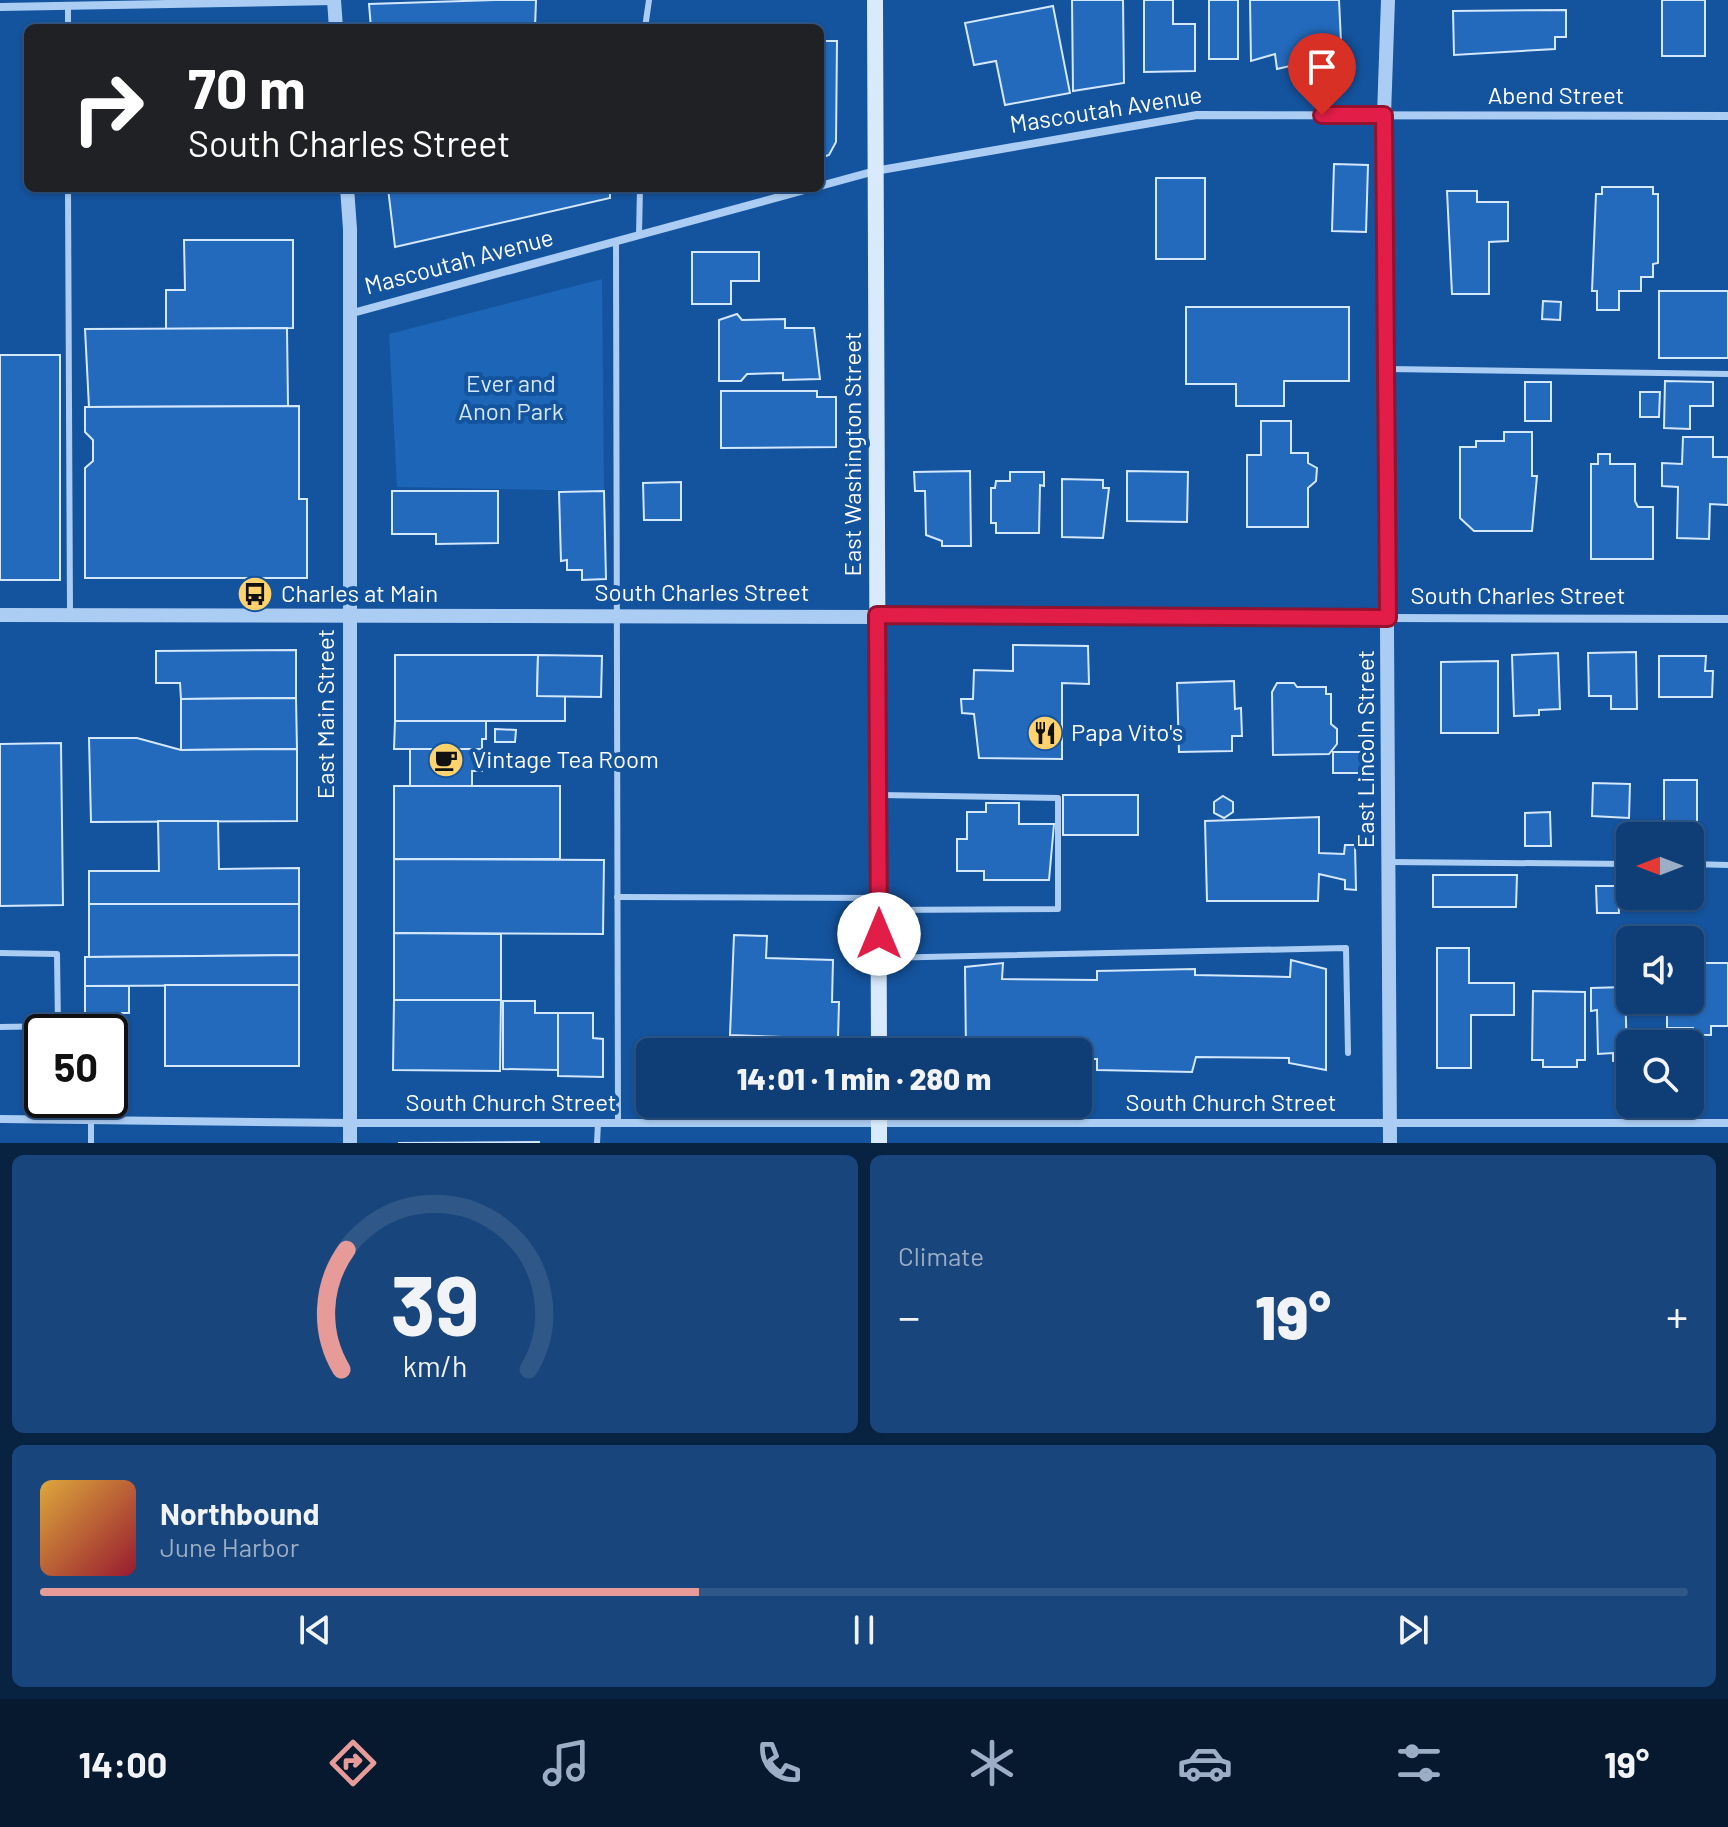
<!DOCTYPE html>
<meta charset="utf-8">
<style>
:root{--surface:#0f3e76;--page:#18457b;--text:#f1f3f6;--muted:#9baec5;--line:#2f5788;--accent:#e69b98}
body{margin:0;font-family:Barlow,sans-serif;background:var(--page);color:var(--text);height:100vh;display:flex;flex-direction:column;font-size:30px;white-space:nowrap}
*{box-sizing:border-box;margin:0}
p{font-size:26px;color:var(--muted)}
.icon{flex:none;width:44px;height:44px;fill:none;stroke:currentColor;stroke-width:2;stroke-linecap:round;stroke-linejoin:round}
.map{position:relative;height:1143px;overflow:hidden}
.panel{display:flex;flex-direction:column;gap:12px;padding:12px;background:#082241;flex:1}
.panel>*{flex:none}
.hud{position:absolute;left:24px;top:24px;width:800px;height:168px;border-radius:12px;box-shadow:0 2px 6px #0004,0 0 0 2px var(--line);background:#202124;color:#fff;overflow:hidden}
.needle{width:52px;rotate:270deg}
.buttons{position:absolute;left:1616px;top:822px;display:grid;gap:16px}
.buttons a{display:grid;place-items:center;width:88px;height:88px;border-radius:12px;background:var(--surface);box-shadow:0 2px 6px #0004,0 0 0 2px var(--line);font-size:40px}
.speed{position:absolute;left:24px;top:1014px;display:flex;gap:16px;font-size:40px;font-weight:700;text-align:center}
.speed>*{display:grid;place-content:center;width:104px;height:104px;border-radius:50%;background:var(--surface);box-shadow:0 2px 6px #0004,0 0 0 2px var(--line);line-height:1}
.speed .limit{border:4px solid #111;border-radius:12px;background:#fff;color:#111}
.pin{position:absolute;display:grid;place-items:center;width:68px;height:68px;color:#fff;margin:-82px -34px;border-radius:50% 50% 50% 0;rotate:-45deg;box-shadow:0 0 8px #0007}
.pin .icon{rotate:45deg}
.me{position:absolute;width:88px;margin:-44px;rotate:0deg;stroke-linejoin:round;filter:drop-shadow(0 0 6px #0008)}
.turn{display:flex;align-items:center;gap:28px;height:168px;padding:0 32px;font-size:36px}
.turn .icon{width:104px;height:104px;stroke-width:2.5}
.turn b{display:block;font-size:56px;line-height:68px}
.big{font-size:60px;font-weight:800;line-height:1.1}
.panel .card{flex:1;display:flex;flex-direction:column;justify-content:center;gap:12px;min-width:0;padding:0 28px;border-radius:12px;background:var(--page)}
.panel .dial{align-items:center;gap:0}
.dial svg{height:208px;overflow:visible;fill:none;stroke:var(--line);stroke-width:7;stroke-linecap:round;text-anchor:middle}
.dial text{fill:var(--text);stroke:none}
.song{display:flex;align-items:center;gap:24px}
.cover{width:96px;height:96px;border-radius:12px;background:linear-gradient(135deg,hsl(40 70% 55%),hsl(350 70% 35%))}
.played{height:8px;border-radius:4px;background:linear-gradient(90deg,var(--accent) 40%,var(--line) 40%)}
.keys{display:flex;justify-content:space-around;direction:ltr}
.heat{display:flex;justify-content:space-between;align-items:center;font-size:44px;direction:ltr}
.panel .tiles{flex:1;display:grid;gap:12px;grid-template-columns:1fr 1fr}
.card:last-child{grid-column:span 2}
.trip{position:absolute;left:636px;top:1038px;width:456px;height:80px;border-radius:12px;background:var(--surface);box-shadow:0 2px 6px #0004,0 0 0 2px var(--line);font-weight:800;line-height:80px;text-align:center}
.dock{display:flex;height:128px;justify-content:space-around;align-items:center;background:#06192f;color:var(--muted)}
.dock .icon{width:56px;height:56px}
.dock .active{color:var(--accent)}
.dock b{font-size:36px;color:var(--text)}
.map>svg:first-child{display:block}
.green{fill:#1c65b7}
.building{fill:#236abc;stroke:#d3e7fd;stroke-width:2}
.lines{fill:none;stroke-linecap:round;stroke-linejoin:round}
.service{stroke:#abcdf3;stroke-width:6}
.minor{stroke:#abcdf3;stroke-width:8}
.tertiary{stroke:#abcdf3;stroke-width:14}
.secondary{stroke:#daeafd;stroke-width:16}
.route-casing{stroke:#92132f;stroke-width:20}
.route{stroke:#e11d48;stroke-width:14}
.labels{text-anchor:middle;stroke-width:8;stroke-linejoin:round;paint-order:stroke}
.street-label{font-size:24px;fill:#fff;stroke:#14539d}
.park-label{font-size:24px;fill:#d3e7fd;stroke:#14539d}
.poi-label{font-size:24px;fill:#fff;stroke:#14539d;text-anchor:start}
</style>
<div class="map">
<svg width="1728" height="1143" viewBox="0 0 1728 1143">
<rect width="100%" height="100%" fill="#14539d"/>
<path class="green" d="M 602,279 L 604,491 L 397,487 L 389,334 Z"/>
<g class="building">
<path d="M 495,0 L 536,0 L 535,28 L 371,28 L 369,4 Z"/>
<path d="M 1072,0 L 1123,0 L 1124,83 L 1073,91 Z"/>
<path d="M 1144,0 L 1173,0 L 1173,24 L 1195,24 L 1195,71 L 1144,72 Z"/>
<rect x="1209" y="0" width="29" height="59"/>
<path d="M 1250,0 L 1339,0 L 1341,42 L 1335,43 L 1338,55 L 1277,69 L 1275,54 L 1251,61 Z"/>
<rect x="1662" y="0" width="43" height="56"/>
<path d="M 1053,6 L 1070,93 L 1005,105 L 996,61 L 974,65 L 965,23 Z"/>
<path d="M 1566,10 L 1566,37 L 1555,37 L 1555,49 L 1454,55 L 1453,11 Z"/>
<path d="M 820,41 L 837,41 L 836,142 L 829,155 L 820,158 Z"/>
<path d="M 1334,164 L 1368,165 L 1366,232 L 1332,231 Z"/>
<rect x="1156" y="178" width="49" height="81"/>
<path d="M 1602,187 L 1653,187 L 1653,194 L 1658,194 L 1658,263 L 1653,264 L 1653,277 L 1641,277 L 1641,291 L 1619,291 L 1619,310 L 1597,310 L 1597,291 L 1592,291 L 1596,194 L 1602,194 Z"/>
<path d="M 388,188 L 610,188 L 610,198 L 395,247 Z"/>
<path d="M 1447,191 L 1477,191 L 1477,202 L 1508,202 L 1508,241 L 1489,242 L 1489,294 L 1452,294 Z"/>
<path d="M 184,240 L 293,240 L 293,328 L 166,329 L 166,290 L 185,290 Z"/>
<path d="M 692,252 L 759,252 L 759,281 L 731,281 L 731,304 L 692,304 Z"/>
<rect x="1659" y="291" width="69" height="67"/>
<path d="M 1543,301 L 1561,302 L 1560,320 L 1542,319 Z"/>
<path d="M 1186,307 L 1349,307 L 1349,381 L 1284,381 L 1284,406 L 1236,406 L 1236,384 L 1186,384 Z"/>
<path d="M 737,314 L 742,320 L 785,319 L 785,328 L 814,328 L 820,379 L 783,380 L 783,373 L 747,374 L 741,381 L 719,381 L 719,320 Z"/>
<path d="M 287,328 L 288,406 L 89,407 L 85,329 Z"/>
<rect x="0" y="355" width="60" height="225"/>
<path d="M 1665,381 L 1713,382 L 1713,406 L 1690,406 L 1690,429 L 1664,428 Z"/>
<rect x="1525" y="382" width="26" height="39"/>
<path d="M 721,391 L 817,391 L 817,397 L 836,397 L 836,447 L 721,448 Z"/>
<path d="M 1640,392 L 1660,392 L 1659,417 L 1640,417 Z"/>
<path d="M 299,406 L 299,499 L 307,499 L 307,578 L 85,578 L 85,468 L 93,461 L 93,440 L 85,432 L 85,407 Z"/>
<path d="M 1261,421 L 1291,421 L 1291,453 L 1308,453 L 1308,463 L 1317,468 L 1316,481 L 1308,488 L 1308,527 L 1247,527 L 1247,455 L 1261,455 Z"/>
<path d="M 1504,432 L 1532,432 L 1532,476 L 1537,476 L 1532,531 L 1474,531 L 1460,518 L 1460,447 L 1476,447 L 1476,441 L 1504,441 Z"/>
<path d="M 1683,437 L 1713,437 L 1713,457 L 1728,457 L 1728,505 L 1710,504 L 1709,539 L 1677,538 L 1678,487 L 1662,486 L 1662,463 L 1682,464 Z"/>
<path d="M 1598,454 L 1610,454 L 1610,464 L 1635,464 L 1635,501 L 1638,507 L 1653,507 L 1653,559 L 1591,559 L 1591,464 L 1598,464 Z"/>
<path d="M 970,471 L 971,546 L 942,546 L 942,541 L 926,535 L 925,491 L 915,491 L 914,472 Z"/>
<path d="M 1127,471 L 1188,472 L 1187,522 L 1127,521 Z"/>
<path d="M 1010,472 L 1044,472 L 1044,486 L 1040,485 L 1039,533 L 996,533 L 996,523 L 991,523 L 991,488 L 995,488 L 996,481 L 1010,481 Z"/>
<path d="M 1062,479 L 1103,480 L 1103,488 L 1109,488 L 1103,538 L 1062,537 Z"/>
<path d="M 681,482 L 681,520 L 644,520 L 643,483 Z"/>
<path d="M 392,491 L 498,491 L 498,543 L 436,544 L 436,534 L 392,534 Z"/>
<path d="M 604,491 L 606,579 L 582,580 L 582,570 L 567,570 L 567,560 L 561,561 L 559,492 Z"/>
<path d="M 1013,645 L 1088,646 L 1089,684 L 1062,683 L 1062,759 L 979,758 L 974,714 L 962,713 L 961,699 L 973,699 L 974,670 L 1013,671 Z"/>
<path d="M 296,650 L 296,698 L 181,699 L 180,683 L 156,683 L 156,651 Z"/>
<path d="M 1636,652 L 1637,709 L 1611,709 L 1611,696 L 1589,696 L 1588,653 Z"/>
<path d="M 1558,653 L 1560,709 L 1539,710 L 1539,715 L 1514,716 L 1512,655 Z"/>
<path d="M 395,655 L 538,655 L 537,696 L 565,696 L 565,721 L 395,721 Z"/>
<path d="M 538,655 L 602,656 L 601,697 L 537,696 Z"/>
<path d="M 1659,656 L 1706,656 L 1705,671 L 1713,671 L 1712,697 L 1659,697 Z"/>
<path d="M 1498,661 L 1498,733 L 1441,733 L 1441,662 Z"/>
<path d="M 1234,681 L 1235,709 L 1241,708 L 1242,736 L 1232,736 L 1232,751 L 1179,752 L 1177,683 Z"/>
<path d="M 1277,683 L 1294,683 L 1297,687 L 1326,687 L 1326,694 L 1331,694 L 1331,724 L 1337,729 L 1337,744 L 1329,754 L 1273,755 L 1272,692 Z"/>
<path d="M 296,698 L 297,749 L 181,750 L 181,699 Z"/>
<path d="M 395,721 L 486,721 L 486,739 L 482,739 L 482,749 L 394,749 Z"/>
<path d="M 495,729 L 516,730 L 515,742 L 495,742 Z"/>
<path d="M 89,738 L 137,738 L 181,750 L 297,749 L 297,821 L 91,822 Z"/>
<path d="M 61,743 L 63,905 L 0,906 L 0,744 Z"/>
<path d="M 410,749 L 482,749 L 482,771 L 472,771 L 472,786 L 410,786 Z"/>
<path d="M 1333,752 L 1363,752 L 1364,773 L 1333,773 Z"/>
<rect x="1664" y="780" width="33" height="42"/>
<path d="M 1593,783 L 1630,784 L 1629,818 L 1592,816 Z"/>
<rect x="394" y="786" width="166" height="73"/>
<rect x="1063" y="795" width="75" height="40"/>
<path d="M 1223,796 L 1233,802 L 1233,812 L 1224,818 L 1214,813 L 1214,802 Z"/>
<path d="M 986,803 L 1019,803 L 1019,824 L 1054,824 L 1049,880 L 984,880 L 984,871 L 957,871 L 957,839 L 967,839 L 967,812 L 986,812 Z"/>
<path d="M 1550,812 L 1551,846 L 1525,846 L 1525,813 Z"/>
<path d="M 1319,817 L 1319,853 L 1344,854 L 1345,845 L 1355,845 L 1356,890 L 1345,889 L 1345,880 L 1319,874 L 1318,901 L 1207,901 L 1205,821 Z"/>
<path d="M 158,821 L 218,821 L 219,869 L 299,868 L 299,904 L 89,904 L 89,871 L 159,871 Z"/>
<path d="M 394,859 L 604,860 L 603,934 L 394,933 Z"/>
<path d="M 1433,875 L 1517,875 L 1516,907 L 1433,907 Z"/>
<path d="M 1596,886 L 1618,886 L 1619,913 L 1597,913 Z"/>
<path d="M 89,904 L 299,904 L 299,955 L 89,957 Z"/>
<path d="M 394,933 L 501,934 L 501,1000 L 394,1000 Z"/>
<path d="M 734,935 L 767,936 L 766,958 L 833,960 L 832,1002 L 839,1002 L 838,1039 L 730,1035 Z"/>
<path d="M 1437,948 L 1469,948 L 1469,983 L 1514,983 L 1514,1015 L 1471,1015 L 1471,1068 L 1437,1068 Z"/>
<path d="M 299,955 L 299,985 L 85,986 L 85,957 Z"/>
<path d="M 1291,960 L 1326,969 L 1326,1070 L 1289,1063 L 1289,1058 L 1196,1057 L 1192,1072 L 1097,1070 L 1097,1059 L 1078,1059 L 1078,1052 L 966,1052 L 965,967 L 1003,963 L 1002,979 L 1097,980 L 1097,971 L 1195,969 L 1195,975 L 1290,977 Z"/>
<path d="M 1690,963 L 1728,963 L 1728,1026 L 1711,1026 L 1711,1035 L 1693,1035 L 1693,1028 L 1667,1028 L 1667,1000 L 1690,1000 Z"/>
<rect x="165" y="985" width="134" height="81"/>
<path d="M 85,986 L 129,986 L 129,1013 L 122,1013 L 122,1069 L 110,1069 L 110,1032 L 85,1032 Z"/>
<path d="M 1625,987 L 1627,1055 L 1622,1055 L 1623,1061 L 1613,1061 L 1613,1053 L 1598,1054 L 1597,1010 L 1591,1011 L 1591,988 Z"/>
<path d="M 1533,991 L 1585,992 L 1585,1060 L 1577,1060 L 1577,1067 L 1543,1067 L 1543,1060 L 1532,1060 Z"/>
<path d="M 394,1000 L 501,1000 L 500,1071 L 393,1070 Z"/>
<path d="M 503,1001 L 535,1001 L 535,1013 L 558,1013 L 558,1070 L 503,1069 Z"/>
<path d="M 558,1013 L 593,1013 L 593,1038 L 603,1039 L 603,1077 L 558,1076 Z"/>
<path d="M 539,1142 L 539,1143 L 398,1143 Z"/>
</g>
<g class="lines">
<g class="service">
<path d="M 68,6 L 68,28"/>
<path d="M 645,28 L 649,0"/>
<path d="M 68,188 L 70,615"/>
<path d="M 639,235 L 640,188"/>
<path d="M 616,242 L 618,1123"/>
<path d="M 1388,369 L 1728,374"/>
<path d="M 880,795 L 1058,798 L 1058,909 L 882,910"/>
<path d="M 1390,862 L 1630,864"/>
<path d="M 1690,864 L 1728,865"/>
<path d="M 617,897 L 878,898"/>
<path d="M 0,953 L 57,954 L 58,1026 L 0,1027"/>
<path d="M 879,958 L 1346,948 L 1348,1053"/>
<path d="M 91,1120 L 91,1143"/>
<path d="M 597,1143 L 598,1123"/>
</g>
<g class="minor">
<path d="M 0,7 L 334,1"/>
<path d="M 820,186 L 875,171 L 1197,115 L 1728,116"/>
<path d="M 349,314 L 812,188"/>
<path d="M 1388,618 L 1728,619"/>
<path d="M 0,1119 L 350,1123 L 1728,1123"/>
</g>
<g class="tertiary">
<path d="M 334,0 L 336,28"/>
<path d="M 1388,0 L 1384,115 L 1390,1143"/>
<path d="M 347,188 L 350,229 L 350,1143"/>
<path d="M 0,615 L 1388,618"/>
</g>
<g class="secondary">
<path d="M 875,0 L 879,1052"/>
<path d="M 879,1104 L 879,1143"/>
</g>
</g>
<g class="lines">
<defs>
<path id="route" d="M 879,934 L 877,615 L 1388,618 L 1384,115 L 1322,115"/>
</defs>
<use href="#route" class="route-casing"/>
<use href="#route" class="route"/>
</g>
<defs>
<symbol id="bus-disc" viewBox="-11 -11 22 22"><circle r="9.5" fill="#ffd26d" stroke="#14539d"/><path d="M-5-6H5V4H4V6H2V4H-2V6H-4V4H-5ZM-3.5-4V0h7V-4ZM-3.5 1.2v1.5H-2V1.2ZM2 1.2v1.5H3.5V1.2Z" fill="#111"/></symbol>
<symbol id="restaurant-disc" viewBox="-11 -11 22 22"><circle r="9.5" fill="#ffd26d" stroke="#14539d"/><path d="M-5-6h1v4h1v-4h1v4h1v-4h1v5L-1.5 .5V6h-2V.5L-5-1ZM5-6V6H3V1.5H1.5Q1.5-4 5-6Z" fill="#111"/></symbol>
<symbol id="cafe-disc" viewBox="-11 -11 22 22"><circle r="9.5" fill="#ffd26d" stroke="#14539d"/><path d="M-5.5-4.5H6V0H3Q3 3.5 0 3.5H-2.5Q-5.5 3.5-5.5 0ZM3-3.2v2h1.7v-2ZM-6 4.5H4V6H-6Z" fill="#111"/></symbol>
</defs>
<g fill-rule="evenodd">
<use href="#bus-disc" x="235" y="574" width="40" height="40"/>
<use href="#restaurant-disc" x="1025" y="713" width="40" height="40"/>
<use href="#cafe-disc" x="426" y="740" width="40" height="40"/>
</g>
<g class="labels">
<g class="street-label">
<text x="1556" y="104">Abend Street</text>
<text transform="translate(1106 110) rotate(-9)" y="8">Mascoutah Avenue</text>
<text transform="translate(459 262) rotate(-15)" y="8">Mascoutah Avenue</text>
<text transform="translate(853 454) rotate(-90)" y="8">East Washington Street</text>
<text x="702" y="601">South Charles Street</text>
<text x="1518" y="604">South Charles Street</text>
<text transform="translate(326 714) rotate(-90)" y="8">East Main Street</text>
<text transform="translate(1366 749) rotate(-90)" y="8">East Lincoln Street</text>
<text x="511" y="1111">South Church Street</text>
<text x="1231" y="1111">South Church Street</text>
</g>
<g class="park-label">
<text x="511" y="392">Ever and<tspan x="511" dy="28">Anon Park</tspan></text>
</g>
<g class="poi-label">
<text x="281" y="602">Charles at Main</text>
<text x="1071" y="741">Papa Vito's</text>
<text x="472" y="768">Vintage Tea Room</text>
</g>
</g>
</svg>
<div class="buttons">
<a><svg class="needle" viewBox="-14 -14 28 28"><path d="M0-13l5 13h-10z" fill="#e53935"/><path d="M0 13l5-13h-10z" fill="#9baec5"/></svg></a>
<a><svg class="icon" aria-label="sound" viewBox="0 0 24 24"><path d="M4 9h4l5-4v14l-5-4H4zM17 9q2 3 0 6"/></svg></a>
<a><svg class="icon" aria-label="search" viewBox="0 0 24 24"><circle cx="10" cy="10" r="6"/><path d="M15 15l6 6"/></svg></a>
</div>
<div class="speed"><div class="limit">50</div></div>
<div class="pin" style="left:1322px;top:115px;background:#d93025"><svg class="icon" aria-label="arrive" viewBox="0 0 24 24"><path d="M6 21V4h12l-3 4 3 4H6"/></svg></div>
<svg class="me" style="left:879px;top:934px" viewBox="-20 -20 40 40"><circle r="19" fill="#fff"/><path d="M0-13L10 11 0 6-10 11z" fill="#e11d48"/></svg>
<div class="trip">14:01 · 1 min · 280 m</div>
<div class="hud">
<div class="turn"><svg class="icon" aria-label="right" viewBox="0 0 24 24"><path d="M7 20v-9h11M14 6l5 5-5 5"/></svg><div><b>70 m</b>South Charles Street</div></div>
</div>
</div>
<section class="panel">
<div class="tiles">
<div class="card dial"><svg viewBox="0 0 100 80">
<path d="M14 69A42 42 0 1 1 86 69"/>
<path d="M14 69A42 42 0 0 1 16 23" stroke="#e69b98"/>
<text x="50" y="56" font-size="32" font-weight="700">39</text>
<text x="50" y="72" font-size="11">km/h</text>
</svg></div>
<div class="card"><p>Climate</p>
<div class="heat"><a>−</a><b class="big">19°</b><a>+</a></div>
</div>
<div class="card">
<div class="song"><i class="cover"></i><div><b>Northbound</b><p>June Harbor</p></div></div>
<div class="played"></div>
<div class="keys"><svg class="icon" aria-label="previous" viewBox="0 0 24 24"><path d="M18 5L8 12l10 7zM5 5v14"/></svg><svg class="icon" aria-label="pause" viewBox="0 0 24 24"><path d="M8 5v14M16 5v14"/></svg><svg class="icon" aria-label="next" viewBox="0 0 24 24"><path d="M6 5l10 7-10 7zM19 5v14"/></svg></div>
</div>
</div>
</section>
<nav class="dock">
<b>14:00</b>
<svg class="icon active" aria-label="directions" viewBox="0 0 24 24"><path d="M12 3l9 9-9 9-9-9zM9 14v-3h6M13 9l2 2-2 2"/></svg>
<svg class="icon" aria-label="music" viewBox="0 0 24 24"><path d="M9 18V5l10-2v13"/><circle cx="6" cy="18" r="3"/><circle cx="16" cy="16" r="3"/></svg>
<svg class="icon" aria-label="phone" viewBox="0 0 24 24"><path d="M5 4h4l2 5-3 2q2 4 5 5l2-3 5 2v4C11 20 4 13 5 4z"/></svg>
<svg class="icon" aria-label="climate" viewBox="0 0 24 24"><path d="M12 3v18M4 7l16 10M4 17L20 7"/></svg>
<svg class="icon" aria-label="car" viewBox="0 0 24 24"><path d="M5 17H2v-5l4-1 3-4h7l3 4 3 1v5h-3M9 17h6M6 11h13"/><circle cx="7" cy="17" r="2"/><circle cx="17" cy="17" r="2"/></svg>
<svg class="icon" aria-label="filters" viewBox="0 0 24 24"><path d="M4 7h16M4 17h16"/><circle cx="9" cy="7" r="2"/><circle cx="15" cy="17" r="2"/></svg>
<b>19°</b>
</nav>
